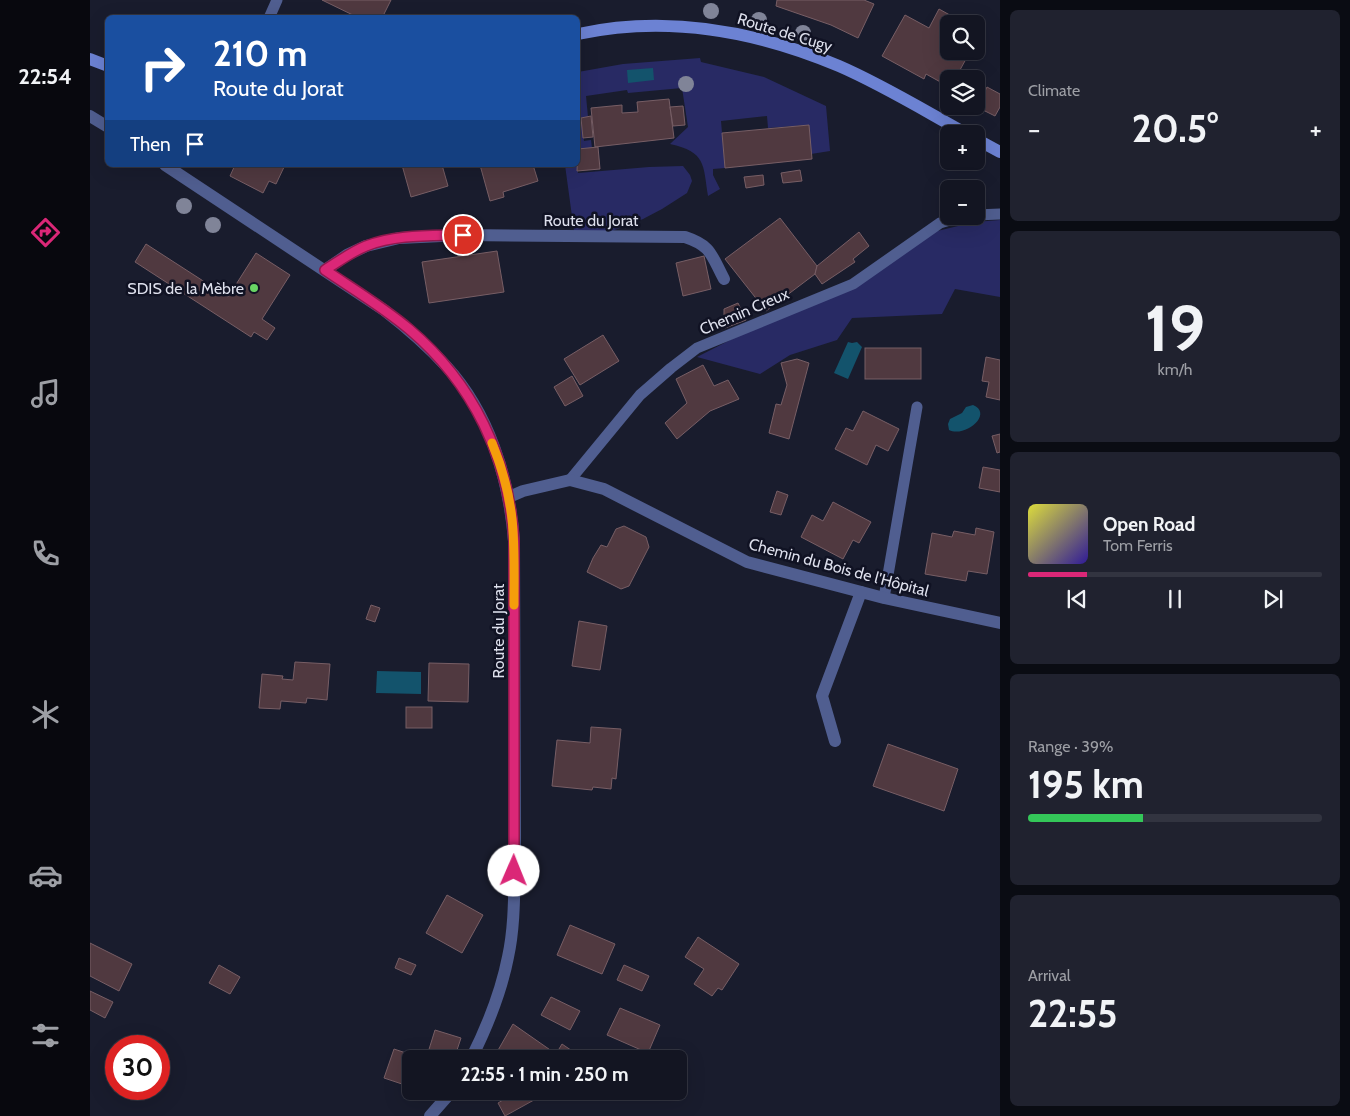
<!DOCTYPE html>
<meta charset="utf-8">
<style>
:root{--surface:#131522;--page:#20222f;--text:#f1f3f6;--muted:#9d9fa5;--line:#323440;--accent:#db2777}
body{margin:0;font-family:Cabin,sans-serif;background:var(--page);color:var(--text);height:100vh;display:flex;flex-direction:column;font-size:19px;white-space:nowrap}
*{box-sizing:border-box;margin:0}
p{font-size:16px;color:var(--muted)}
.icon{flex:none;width:28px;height:28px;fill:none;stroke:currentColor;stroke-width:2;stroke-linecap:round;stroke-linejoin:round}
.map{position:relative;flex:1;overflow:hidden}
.details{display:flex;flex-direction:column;gap:10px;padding:10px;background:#0a0c13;width:350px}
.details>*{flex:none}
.hud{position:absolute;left:15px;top:15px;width:475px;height:152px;border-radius:8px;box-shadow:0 5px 20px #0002,0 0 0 1px var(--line);background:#1a4fa0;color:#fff;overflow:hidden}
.controls{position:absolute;left:850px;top:15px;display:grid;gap:10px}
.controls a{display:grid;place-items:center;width:45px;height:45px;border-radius:8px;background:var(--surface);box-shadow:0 5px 20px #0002,0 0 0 1px var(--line);font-size:25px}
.speed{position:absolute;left:15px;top:1035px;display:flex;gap:10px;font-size:25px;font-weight:700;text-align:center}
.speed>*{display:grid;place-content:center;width:65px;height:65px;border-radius:50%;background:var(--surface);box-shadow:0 5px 20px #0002,0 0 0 1px var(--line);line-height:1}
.speed .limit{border:8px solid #d22;background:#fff;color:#111}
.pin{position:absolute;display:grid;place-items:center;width:42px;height:42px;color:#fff;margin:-21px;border:2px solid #fff;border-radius:50%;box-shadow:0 1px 5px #0007}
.me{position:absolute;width:55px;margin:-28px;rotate:1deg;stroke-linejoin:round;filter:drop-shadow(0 0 4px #0008)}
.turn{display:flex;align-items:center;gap:18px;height:105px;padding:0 25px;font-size:22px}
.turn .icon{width:65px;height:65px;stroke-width:2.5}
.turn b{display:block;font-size:35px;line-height:42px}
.then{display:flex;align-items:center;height:48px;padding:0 25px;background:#0003;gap:10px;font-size:19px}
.big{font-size:38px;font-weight:800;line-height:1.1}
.details .tile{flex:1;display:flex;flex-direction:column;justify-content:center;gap:8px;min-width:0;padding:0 18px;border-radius:8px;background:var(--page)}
.details .dial{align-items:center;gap:0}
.dial b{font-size:65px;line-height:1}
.song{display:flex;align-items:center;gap:15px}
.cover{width:60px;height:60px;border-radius:8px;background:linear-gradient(135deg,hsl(60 70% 55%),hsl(250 70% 35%))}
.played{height:5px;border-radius:2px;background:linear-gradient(90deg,var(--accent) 20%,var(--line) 20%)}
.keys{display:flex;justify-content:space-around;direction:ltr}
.heat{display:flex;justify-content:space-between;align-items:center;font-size:28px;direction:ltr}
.charge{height:8px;border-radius:4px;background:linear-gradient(90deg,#34c759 39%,var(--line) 0)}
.trip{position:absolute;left:312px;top:1050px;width:285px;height:50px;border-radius:8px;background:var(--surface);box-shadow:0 5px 20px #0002,0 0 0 1px var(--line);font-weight:800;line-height:50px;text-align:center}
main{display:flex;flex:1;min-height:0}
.menu{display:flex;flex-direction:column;width:90px;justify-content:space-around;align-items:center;background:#08080e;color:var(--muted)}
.menu .icon{width:35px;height:35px}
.menu .on{color:var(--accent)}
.menu b{font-size:22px;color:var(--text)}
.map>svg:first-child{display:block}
.green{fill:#282a64}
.water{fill:#13536c}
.building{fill:#503940;stroke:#775e65}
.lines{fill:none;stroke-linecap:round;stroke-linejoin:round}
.service{stroke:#505e90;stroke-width:11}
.minor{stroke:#505e90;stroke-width:12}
.secondary{stroke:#6c82d3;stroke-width:12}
.tree{fill:#808498}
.route-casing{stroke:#8e194d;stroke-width:12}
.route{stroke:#db2777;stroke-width:9}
.slow{stroke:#f59e0b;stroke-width:9}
.poi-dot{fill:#69d464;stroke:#101223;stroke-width:2}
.labels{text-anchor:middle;stroke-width:5;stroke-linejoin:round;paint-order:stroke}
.street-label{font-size:16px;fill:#dddfec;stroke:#101223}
.poi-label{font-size:16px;fill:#dddfec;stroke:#101223;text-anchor:end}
</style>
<main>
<nav class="menu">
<b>22:54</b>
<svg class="icon on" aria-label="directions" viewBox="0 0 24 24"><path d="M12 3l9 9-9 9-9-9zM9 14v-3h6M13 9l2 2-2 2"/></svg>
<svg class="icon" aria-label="music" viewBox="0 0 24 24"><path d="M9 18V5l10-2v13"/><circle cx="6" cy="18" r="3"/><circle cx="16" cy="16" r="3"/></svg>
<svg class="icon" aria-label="phone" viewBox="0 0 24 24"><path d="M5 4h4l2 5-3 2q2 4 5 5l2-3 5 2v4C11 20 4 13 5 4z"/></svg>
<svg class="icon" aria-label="climate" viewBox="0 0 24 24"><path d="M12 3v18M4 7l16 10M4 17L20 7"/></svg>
<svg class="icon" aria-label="car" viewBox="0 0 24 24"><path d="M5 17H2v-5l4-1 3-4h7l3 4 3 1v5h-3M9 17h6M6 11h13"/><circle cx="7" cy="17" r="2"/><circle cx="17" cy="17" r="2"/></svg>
<svg class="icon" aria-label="filters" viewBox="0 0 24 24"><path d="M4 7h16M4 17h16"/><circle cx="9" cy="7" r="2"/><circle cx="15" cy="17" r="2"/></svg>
</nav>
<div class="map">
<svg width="910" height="1116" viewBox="0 0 910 1116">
<rect width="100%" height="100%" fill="#191c2d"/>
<g class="green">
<path d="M 610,58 L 611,62 L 674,77 L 736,106 L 740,151 L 721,154 L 718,125 L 678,128 L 677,116 L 631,121 L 635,168 L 623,169 L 623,175 L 630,189 L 618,196 C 613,164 616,152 580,144 L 598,127 L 592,88 L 538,93 L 537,90 L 496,96 L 498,117 L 491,118 L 494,141 L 501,140 L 502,148 L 488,149 L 488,72 L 533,64 Z"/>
<path d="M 475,165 L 487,165 L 488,173 L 559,167 L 593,166 L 600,175 L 602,181 L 597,193 L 572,209 L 553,219 L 522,231 L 484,231 Z"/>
<path d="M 910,220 L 910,297 L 865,289 L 852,314 L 762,318 L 747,340 L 700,355 L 670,374 L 607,357 L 644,338 L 764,287 L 843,232 L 885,222 Z"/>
</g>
<g class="water">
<path d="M 563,68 L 564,80 L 538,83 L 537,70 Z"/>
<path d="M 758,342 L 762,343 L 767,342 L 772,347 L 758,379 L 744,373 Z"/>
<path d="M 883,405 C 904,414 875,438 859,430 L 858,424 L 860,419 L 872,413 L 876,407 Z"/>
<path d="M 287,671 L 331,672 L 331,694 L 286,693 Z"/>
</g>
<g class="building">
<path d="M 232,0 L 301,0 L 292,18 L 269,18 Z"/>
<path d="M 687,0 L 774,0 L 784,4 L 768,38 L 741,25 L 686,6 Z"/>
<path d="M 849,9 L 876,24 L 859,24 L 859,51 L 874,51 L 872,56 L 876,59 L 865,79 L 860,77 L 854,84 L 836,74 L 834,79 L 792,56 L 815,15 L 839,28 Z"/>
<path d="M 897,87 L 910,94 L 910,107 L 905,116 L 887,107 Z"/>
<path d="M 579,99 L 584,138 L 505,147 L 501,108 L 532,105 L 532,113 L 548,112 L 547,102 Z"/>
<path d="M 593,106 L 595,125 L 583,126 L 580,107 Z"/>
<path d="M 501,116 L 503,137 L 493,138 L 491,118 Z"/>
<path d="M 719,125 L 722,159 L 635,168 L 632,133 Z"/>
<path d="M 508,147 L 510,169 L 487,171 L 488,149 Z"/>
<path d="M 145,165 L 195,165 L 186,184 L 179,181 L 173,193 L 140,176 Z"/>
<path d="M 312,165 L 352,165 L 358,186 L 321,197 Z"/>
<path d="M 390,165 L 443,165 L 448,181 L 413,192 L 414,197 L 400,201 Z"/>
<path d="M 710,170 L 712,181 L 693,183 L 691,173 Z"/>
<path d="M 673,175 L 674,185 L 656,188 L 654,177 Z"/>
<path d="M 690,218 L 727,266 L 725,274 L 676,311 L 635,259 Z"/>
<path d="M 769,232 L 779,246 L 763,259 L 765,262 L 732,284 L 725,274 L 727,266 Z"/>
<path d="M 56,244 L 138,297 L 166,253 L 200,275 L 172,319 L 185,328 L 177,340 L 164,332 L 161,337 L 45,262 Z"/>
<path d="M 407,251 L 414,292 L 339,303 L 332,262 Z"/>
<path d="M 614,256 L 621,289 L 593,296 L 586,263 Z"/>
<path d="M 648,303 L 656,320 L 635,328 L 634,323 L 634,309 Z"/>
<path d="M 513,335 L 529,361 L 490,385 L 474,359 Z"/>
<rect x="775" y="348" width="56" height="31"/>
<path d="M 896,357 L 910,360 L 910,400 L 896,397 L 899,382 L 892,381 Z"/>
<path d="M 707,359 L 719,363 L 699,439 L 679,433 L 686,404 L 691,405 L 697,385 L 691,363 Z"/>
<path d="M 613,365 L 624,386 L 638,380 L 649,399 L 620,411 L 587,439 L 575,423 L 597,403 L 586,379 Z"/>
<path d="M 482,376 L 493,396 L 475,406 L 464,387 Z"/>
<path d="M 773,411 L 809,429 L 798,451 L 786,445 L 777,465 L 745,449 L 756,428 L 763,431 Z"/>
<path d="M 910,434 L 910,452 L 907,453 L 902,436 Z"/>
<path d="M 893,467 L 910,470 L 910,492 L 889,488 Z"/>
<path d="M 687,491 L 698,495 L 691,515 L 680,512 Z"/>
<path d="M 743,502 L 781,522 L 769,543 L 763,540 L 753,559 L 711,537 L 722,515 L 733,521 Z"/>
<path d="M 534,526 L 556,537 L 559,547 L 539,586 L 531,589 L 497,572 L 503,558 L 511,545 L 517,547 L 526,529 Z"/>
<path d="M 886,528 L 904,532 L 897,574 L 878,571 L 876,581 L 835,574 L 842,533 L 862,537 L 864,531 L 885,535 Z"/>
<path d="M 281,605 L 290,608 L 285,622 L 276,619 Z"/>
<path d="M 489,621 L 517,626 L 510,670 L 482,666 Z"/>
<path d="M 205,662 L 240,664 L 237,700 L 217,698 L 216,703 L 191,701 L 190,709 L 169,708 L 172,674 L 193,676 L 192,679 L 203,680 Z"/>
<path d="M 339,663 L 379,664 L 378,702 L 338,701 Z"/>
<rect x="316" y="707" width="26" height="21"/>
<path d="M 501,727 L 531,729 L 526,779 L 522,778 L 521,789 L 503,787 L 502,790 L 462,786 L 467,740 L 500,743 Z"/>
<path d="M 798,744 L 868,769 L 854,811 L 783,786 Z"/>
<path d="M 357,895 L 393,915 L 372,953 L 336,933 Z"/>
<path d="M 480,925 L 525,944 L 512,974 L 467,955 Z"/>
<path d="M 608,937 L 649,964 L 632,990 L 628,988 L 622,996 L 604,984 L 614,969 L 595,957 Z"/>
<path d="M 0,943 L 42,964 L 29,991 L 0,976 Z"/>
<path d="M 309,958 L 326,965 L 321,975 L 305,968 Z"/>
<path d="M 129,965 L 150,977 L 140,994 L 119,983 Z"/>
<path d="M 534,965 L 559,976 L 552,991 L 527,980 Z"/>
<path d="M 0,991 L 23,1002 L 15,1018 L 0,1010 Z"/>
<path d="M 461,997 L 490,1011 L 480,1030 L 451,1015 Z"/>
<path d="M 530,1008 L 570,1025 L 558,1053 L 517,1035 Z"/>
<path d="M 423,1024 L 466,1054 L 472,1044 L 494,1059 L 403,1059 Z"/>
<path d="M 345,1030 L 371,1038 L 364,1059 L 336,1059 Z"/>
<path d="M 304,1049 L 334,1059 L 321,1059 L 321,1087 L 294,1078 Z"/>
<path d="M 428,1091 L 456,1091 L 453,1095 L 415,1116 L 408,1103 Z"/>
</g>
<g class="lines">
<g class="service">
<path d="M 179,18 L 187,0"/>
<path d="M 886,215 L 910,214"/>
<path d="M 480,480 L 550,395 L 581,368 L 607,348 L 763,284 L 850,223 L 873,216"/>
<path d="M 794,598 L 827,407"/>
</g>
<g class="minor">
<path d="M 0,116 L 18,127"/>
<path d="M 75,165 L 294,310 C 316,327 337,345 356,366 C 399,413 419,478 424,541 L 425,857 C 424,890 425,925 418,957 C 411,993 397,1027 381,1059"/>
<path d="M 235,270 L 257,255 L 276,246 L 309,238 L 373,235 L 595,237 C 622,246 621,255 634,279"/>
<path d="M 419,497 L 433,491 L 480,480 L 514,489 L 657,562 L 794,598 L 910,623"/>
<path d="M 745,741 L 732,696 L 771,592"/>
<path d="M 340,1116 L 362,1091"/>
</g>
<g class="secondary">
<path d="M 488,34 C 576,15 666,31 749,66 C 793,85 835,111 877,134"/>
<path d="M 0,59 L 18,66"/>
<path d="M 886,139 L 910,152"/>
</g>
</g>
<g class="tree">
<circle cx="621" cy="11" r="8"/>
<circle cx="669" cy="20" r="8"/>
<circle cx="713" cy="33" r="8"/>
<circle cx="596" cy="84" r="8"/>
<circle cx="94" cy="206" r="8"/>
<circle cx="123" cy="225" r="8"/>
</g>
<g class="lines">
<defs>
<path id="route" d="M 373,235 C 341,236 306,234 276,246 C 261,252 248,262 235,270 C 263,289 293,307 319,329 C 383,383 419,458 424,541 L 424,871"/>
</defs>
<use href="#route" class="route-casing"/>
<use href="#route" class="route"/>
<path class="slow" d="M 402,443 C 412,467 419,492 422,519 C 425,547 424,576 424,605"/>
</g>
<circle class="poi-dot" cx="164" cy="288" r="5"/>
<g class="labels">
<g class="street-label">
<text transform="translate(695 32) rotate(17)" y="6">Route de Cugy</text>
<text x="501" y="226">Route du Jorat</text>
<text transform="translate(654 311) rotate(-23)" y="6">Chemin Creux</text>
<text transform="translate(749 567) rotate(15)" y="6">Chemin du Bois de l'Hôpital</text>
<text transform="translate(408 631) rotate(-90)" y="6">Route du Jorat</text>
</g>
<g class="poi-label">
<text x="154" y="294">SDIS de la Mèbre</text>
</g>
</g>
</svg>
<div class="controls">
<a><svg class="icon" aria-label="search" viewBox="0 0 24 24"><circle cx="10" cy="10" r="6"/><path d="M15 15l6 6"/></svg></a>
<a><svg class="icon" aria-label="layers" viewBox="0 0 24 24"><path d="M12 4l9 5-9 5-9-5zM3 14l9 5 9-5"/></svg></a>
<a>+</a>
<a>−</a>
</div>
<div class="speed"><div class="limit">30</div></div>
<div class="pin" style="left:373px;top:235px;background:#d93025"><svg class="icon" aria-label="arrive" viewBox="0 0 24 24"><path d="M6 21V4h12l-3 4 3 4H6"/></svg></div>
<svg class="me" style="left:424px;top:871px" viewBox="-20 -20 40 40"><circle r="19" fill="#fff"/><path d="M0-13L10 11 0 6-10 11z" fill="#db2777"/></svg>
<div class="trip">22:55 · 1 min · 250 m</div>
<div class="hud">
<div class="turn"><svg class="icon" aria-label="right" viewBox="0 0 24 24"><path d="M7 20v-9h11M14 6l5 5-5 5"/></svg><div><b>210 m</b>Route du Jorat</div></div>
<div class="then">Then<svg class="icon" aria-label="arrive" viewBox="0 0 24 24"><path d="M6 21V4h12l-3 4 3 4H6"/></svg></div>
</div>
</div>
<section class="details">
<div class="tile"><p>Climate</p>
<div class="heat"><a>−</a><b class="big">20.5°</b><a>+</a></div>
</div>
<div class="tile dial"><b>19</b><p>km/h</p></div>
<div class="tile">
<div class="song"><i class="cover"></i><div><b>Open Road</b><p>Tom Ferris</p></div></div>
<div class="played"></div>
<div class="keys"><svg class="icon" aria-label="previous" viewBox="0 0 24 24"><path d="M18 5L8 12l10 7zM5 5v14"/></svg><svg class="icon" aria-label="pause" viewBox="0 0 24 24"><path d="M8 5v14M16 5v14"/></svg><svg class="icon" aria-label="next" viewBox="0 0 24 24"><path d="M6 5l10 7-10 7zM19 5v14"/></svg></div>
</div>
<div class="tile"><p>Range · 39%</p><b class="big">195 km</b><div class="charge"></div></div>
<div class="tile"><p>Arrival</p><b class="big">22:55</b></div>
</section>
</main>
